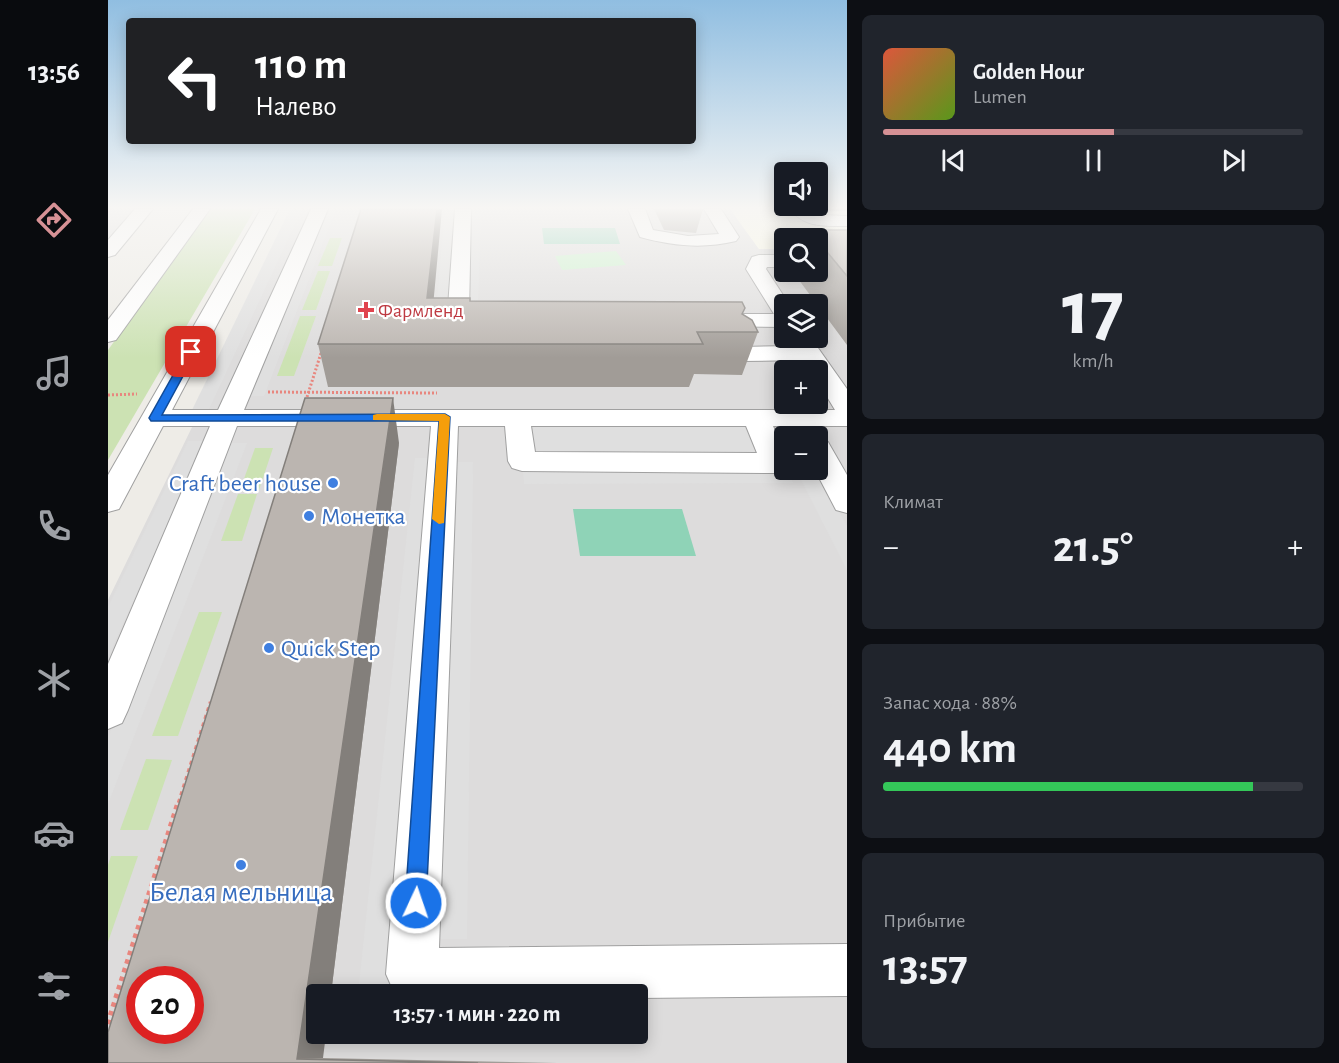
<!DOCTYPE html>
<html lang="ru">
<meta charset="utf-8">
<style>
:root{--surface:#171b24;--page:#20242c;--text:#f1f3f6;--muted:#9ea1a6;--line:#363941;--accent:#d69195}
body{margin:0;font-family:"Alegreya Sans",sans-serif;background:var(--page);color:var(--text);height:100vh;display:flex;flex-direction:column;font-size:22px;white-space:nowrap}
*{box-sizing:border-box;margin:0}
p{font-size:20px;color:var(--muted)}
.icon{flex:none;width:33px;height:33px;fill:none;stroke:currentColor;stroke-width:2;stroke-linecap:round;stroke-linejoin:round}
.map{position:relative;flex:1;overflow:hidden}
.drawer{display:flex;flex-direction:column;gap:15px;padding:15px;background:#0d0f14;width:492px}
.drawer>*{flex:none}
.guide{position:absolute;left:18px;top:18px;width:570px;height:126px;border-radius:6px;box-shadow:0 3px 15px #0003;background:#202124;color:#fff;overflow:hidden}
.fabs{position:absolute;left:666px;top:162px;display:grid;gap:12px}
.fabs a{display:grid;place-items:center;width:54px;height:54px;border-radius:6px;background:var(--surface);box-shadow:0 3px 15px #0003;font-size:30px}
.speed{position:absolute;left:18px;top:966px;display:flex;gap:12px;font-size:30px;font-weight:700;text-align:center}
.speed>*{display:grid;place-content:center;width:78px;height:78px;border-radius:50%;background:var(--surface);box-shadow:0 3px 15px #0003;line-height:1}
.speed .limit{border:9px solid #d22;background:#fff;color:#111}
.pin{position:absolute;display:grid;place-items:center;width:51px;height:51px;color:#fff;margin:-26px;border-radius:12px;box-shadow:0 3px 9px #0006}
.me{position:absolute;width:66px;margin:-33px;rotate:3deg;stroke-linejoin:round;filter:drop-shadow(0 0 4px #0008)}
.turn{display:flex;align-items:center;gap:21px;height:126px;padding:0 30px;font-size:27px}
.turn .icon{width:78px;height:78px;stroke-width:2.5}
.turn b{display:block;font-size:42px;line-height:51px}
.big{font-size:45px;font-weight:700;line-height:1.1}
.drawer .tile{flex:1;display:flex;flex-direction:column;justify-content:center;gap:9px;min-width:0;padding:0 21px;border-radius:9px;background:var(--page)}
.drawer .dial{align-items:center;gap:0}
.dial b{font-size:78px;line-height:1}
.song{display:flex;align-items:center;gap:18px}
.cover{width:72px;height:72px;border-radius:9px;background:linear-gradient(135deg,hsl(10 70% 55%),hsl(90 70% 35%))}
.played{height:6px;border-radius:3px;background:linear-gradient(90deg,var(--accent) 55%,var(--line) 55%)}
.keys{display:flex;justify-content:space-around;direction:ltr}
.heat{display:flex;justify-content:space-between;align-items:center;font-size:33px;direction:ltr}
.charge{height:9px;border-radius:4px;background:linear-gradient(90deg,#34c759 88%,var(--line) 0)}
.trip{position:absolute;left:198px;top:984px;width:342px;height:60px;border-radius:6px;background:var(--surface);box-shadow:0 3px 15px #0003;font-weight:700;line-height:60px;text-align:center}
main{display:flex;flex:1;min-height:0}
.tabs{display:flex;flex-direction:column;width:108px;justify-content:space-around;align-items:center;background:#090b0e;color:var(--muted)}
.tabs .icon{width:42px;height:42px}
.tabs .selected{color:var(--accent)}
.tabs b{font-size:27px;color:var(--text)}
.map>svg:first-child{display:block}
.residential{fill:#dddcdc;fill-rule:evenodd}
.education{fill:#fbfae3}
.grass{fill:#cce2b3}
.park{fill:#c9f3cb}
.pitch{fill:#8fd3b7}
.parking{fill:#dfdfdf}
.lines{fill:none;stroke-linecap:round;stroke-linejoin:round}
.minor-casing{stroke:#a0a0a0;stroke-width:2}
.path-far3{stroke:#e8867e;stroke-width:2;stroke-dasharray:1.5 1.5;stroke-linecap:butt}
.path-far2{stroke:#e8867e;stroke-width:3;stroke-dasharray:2 2;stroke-linecap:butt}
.path-far1{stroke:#e8867e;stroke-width:4.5;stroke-dasharray:4 4;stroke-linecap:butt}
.path{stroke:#e8867e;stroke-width:6;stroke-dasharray:4.5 4.5;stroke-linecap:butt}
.minor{fill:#fff;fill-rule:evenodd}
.wall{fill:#a19c97}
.shaded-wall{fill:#837f7b}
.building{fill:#bbb5b0;stroke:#837f7b;stroke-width:1.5;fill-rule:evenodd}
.route{fill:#1a73e8;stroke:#114b97;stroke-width:1.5}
.slow{fill:#f59e0b}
.health-dot{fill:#e0444e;stroke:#fff;stroke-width:2}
.shop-dot{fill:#3f7fe0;stroke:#fff;stroke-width:2}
.labels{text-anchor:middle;stroke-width:4.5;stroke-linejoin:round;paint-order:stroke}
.far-health-label{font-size:20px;fill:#be3a42;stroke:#fff;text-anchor:start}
.shop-label{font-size:24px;fill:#366cbe;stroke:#fff;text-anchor:start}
.near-shop-label{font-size:28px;fill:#366cbe;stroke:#fff}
</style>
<main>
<nav class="tabs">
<b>13:56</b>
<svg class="icon selected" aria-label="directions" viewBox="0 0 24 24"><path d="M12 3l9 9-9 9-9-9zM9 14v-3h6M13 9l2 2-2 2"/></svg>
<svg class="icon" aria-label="music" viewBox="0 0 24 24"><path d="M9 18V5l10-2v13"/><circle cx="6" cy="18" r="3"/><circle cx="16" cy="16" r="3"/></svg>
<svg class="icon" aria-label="phone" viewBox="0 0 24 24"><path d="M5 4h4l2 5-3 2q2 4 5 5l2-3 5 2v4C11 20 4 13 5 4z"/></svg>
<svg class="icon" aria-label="climate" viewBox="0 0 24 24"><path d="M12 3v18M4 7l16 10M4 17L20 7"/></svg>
<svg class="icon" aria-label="car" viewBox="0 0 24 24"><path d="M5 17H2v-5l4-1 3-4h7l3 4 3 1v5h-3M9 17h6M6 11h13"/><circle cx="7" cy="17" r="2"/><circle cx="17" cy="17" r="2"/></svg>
<svg class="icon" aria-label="filters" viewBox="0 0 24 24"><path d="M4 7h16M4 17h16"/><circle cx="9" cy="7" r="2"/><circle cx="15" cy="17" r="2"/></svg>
</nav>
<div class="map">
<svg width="739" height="1063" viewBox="0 0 739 1063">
<rect width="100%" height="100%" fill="#eeece7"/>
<g class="residential">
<path d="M 0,209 L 35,209 L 0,249 Z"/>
<path d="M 190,209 L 622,209 L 651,249 L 676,249 L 676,272 L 710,272 L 739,249 L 739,1063 L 0,1063 L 0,600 ZM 676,304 L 710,304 L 710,338 L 676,338 ZM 676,370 L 710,370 L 710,404 L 676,404 ZM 676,436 L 710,436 L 710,470 L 676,470 ZM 32,980 L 82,980 L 82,1030 L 32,1030 ZM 208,994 L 530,994 L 530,1034 L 208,1034 Z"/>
</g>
<path class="education" d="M 622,209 L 739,209 L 739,249 L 710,238 L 676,238 L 676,249 L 651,249 Z"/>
<g class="grass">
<path d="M 102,209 L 147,209 L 0,460 L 0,350 Z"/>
<path d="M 222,238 L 234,238 L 224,266 L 210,266 Z"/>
<path d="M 210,271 L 222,271 L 208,310 L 194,310 Z"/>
<path d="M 192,316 L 208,316 L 186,376 L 169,376 Z"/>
<path d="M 147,448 L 165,448 L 151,490 L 132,490 Z"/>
<path d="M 130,494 L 149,494 L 134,541 L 113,541 Z"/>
<path d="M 91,612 L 114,612 L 70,736 L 44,736 Z"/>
<path d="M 38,759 L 64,760 L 40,830 L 12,830 Z"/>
<path d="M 3,856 L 30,856 L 0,942 L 0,865 Z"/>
</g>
<path class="park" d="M 508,251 L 518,265 L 454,270 L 447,256 Z"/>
<g class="pitch">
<path d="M 434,228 L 507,228 L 512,244 L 436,244 Z"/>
<path d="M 465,509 L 574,509 L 588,556 L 472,556 Z"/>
</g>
<g class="parking">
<path d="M 182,209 L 194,209 L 101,409 L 84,410 Z"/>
<path d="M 217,209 L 228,209 L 156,396 L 139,396 Z"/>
<path d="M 337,209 L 345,209 L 338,325 L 327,325 Z"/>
<path d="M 361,213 L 373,213 L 370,305 L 356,305 Z"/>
<path d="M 656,425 L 685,483 L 416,484 L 412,426 Z"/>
<path d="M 80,441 L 98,441 L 0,657 L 0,607 Z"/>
<path d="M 122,443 L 139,443 L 0,804 L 0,737 Z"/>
<path d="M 307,458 L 327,458 L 288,994 L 250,994 Z"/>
<path d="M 345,462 L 365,462 L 359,939 L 323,939 Z"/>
<path d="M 688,470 L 708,470 L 739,526 L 739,570 Z"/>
</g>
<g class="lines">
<defs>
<g id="minor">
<path d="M 27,209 L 45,209 L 7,255 L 0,257 L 0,240 Z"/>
<path d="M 85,209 L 102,209 L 8,340 L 0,342 L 0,320 Z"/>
<path d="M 153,209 L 170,209 L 64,410 L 110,410 L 203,209 L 220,209 L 136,410 L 727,410 L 710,382 L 710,370 L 702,370 L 695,360 L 633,361 L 625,359 L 621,354 L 625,349 L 633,347 L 686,346 L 681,338 L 703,338 L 739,389 L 739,426 L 665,426 L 676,452 L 677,470 L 667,473 L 414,471 L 404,468 L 400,461 L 397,426 L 350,426 L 331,948 L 739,944 L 739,996 L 530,998 L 530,994 L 291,994 L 286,992 L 278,974 L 323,426 L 129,426 L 20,710 L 14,723 L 0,729 L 0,664 L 102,426 L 55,426 L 11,509 L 0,512 L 0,475 ZM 423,426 L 638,426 L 649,453 L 427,452 Z"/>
<path d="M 347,209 L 363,209 L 361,314 L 377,316 L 380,321 L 377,326 C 365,328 354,328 342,326 L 339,321 Z"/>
<path d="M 520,209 L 537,209 L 545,230 L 580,236 L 611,234 L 596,209 L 613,209 L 631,237 L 628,241 C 595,249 565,246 532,237 Z"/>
<path d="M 682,209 L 700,209 L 713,215 L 739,216 L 739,226 C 718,226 696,228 682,209 Z"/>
<path d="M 651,255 L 676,255 L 676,267 L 659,267 L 658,269 L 681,304 L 676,304 L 676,327 L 594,326 L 591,321 L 594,316 L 602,314 L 666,314 L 638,269 L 644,257 Z"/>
<path d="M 710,439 L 720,442 L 739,475 L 739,513 L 728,510 L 707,470 L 710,470 Z"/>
</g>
</defs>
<use href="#minor" class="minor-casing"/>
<path class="path-far3" d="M 0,212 L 3,209"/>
<g class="path-far2">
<path d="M 160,392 L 329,393"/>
<path d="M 0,395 L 29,394"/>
<path d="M 199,397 L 214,350"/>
</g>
<path class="path-far1" d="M 71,803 L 103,702"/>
<path class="path" d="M 0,1024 L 71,801"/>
<use href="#minor" class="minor"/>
</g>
<g class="wall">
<path d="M 546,209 L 595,209 L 588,233 L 556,230 Z"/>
<path d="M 714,209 L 739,209 L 739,211 L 716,211 Z"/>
<path d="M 700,230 L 739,230 L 739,345 L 685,272 L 710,272 L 710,238 L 697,238 Z"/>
<path d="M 326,298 L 362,301 L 635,314 L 650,332 L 634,375 L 586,374 L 581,387 L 220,387 L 210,344 Z"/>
<path d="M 291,443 L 223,994 L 208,994 L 215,1058 L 449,1063 L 0,1063 Z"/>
</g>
<g class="shaded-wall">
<path d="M 329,209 L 334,209 L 322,339 L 319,298 Z"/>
<path d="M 285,398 L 291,443 L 223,994 L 208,994 L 208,1034 L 218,1034 L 215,1058 L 189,1059 Z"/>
</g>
<g class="building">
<path d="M 253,209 L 329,209 L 319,298 L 362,298 L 362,301 L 634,302 L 637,308 L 634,314 L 644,320 L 650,332 L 589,332 L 595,344 L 210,344 Z"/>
<path d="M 700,230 L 739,230 L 739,276 L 710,241 L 710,238 L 707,238 Z"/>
<path d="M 197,398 L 285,398 L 189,1059 L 370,1063 L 0,1063 L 0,1032 ZM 32,980 L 82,980 L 82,1030 L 32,1030 Z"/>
</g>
<linearGradient id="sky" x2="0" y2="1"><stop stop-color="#90bee1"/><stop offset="0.58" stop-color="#f7f6f4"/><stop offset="1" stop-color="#f7f6f4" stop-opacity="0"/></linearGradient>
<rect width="739" height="358" fill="url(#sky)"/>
<path class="route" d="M 83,349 L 88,352 L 54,415 L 337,414 L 342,417 L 318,903 L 315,910 L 308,913 L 301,910 L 297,903 L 331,421 L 43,421 L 41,418 L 78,352 Z"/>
<path class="slow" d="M 269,414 L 337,414 L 342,417 L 336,523 L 331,524 L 324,519 L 331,421 L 265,420 L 265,415 Z"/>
<path class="health-dot" d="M255 301h6v6h6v6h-6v6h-6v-6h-6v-6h6z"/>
<g class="shop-dot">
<circle cx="225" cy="483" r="6"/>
<circle cx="201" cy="516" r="6"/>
<circle cx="161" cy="648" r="6"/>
<circle cx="133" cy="865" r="6"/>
</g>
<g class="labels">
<g class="far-health-label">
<text x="270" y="317">Фармленд</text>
</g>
<g class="shop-label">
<text x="213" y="491" text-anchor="end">Craft beer house</text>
<text x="213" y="524">Монетка</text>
<text x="173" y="656">Quick Step</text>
</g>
<g class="near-shop-label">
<text x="133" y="901">Белая мельница</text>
</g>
</g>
</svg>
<div class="fabs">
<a><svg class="icon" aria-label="sound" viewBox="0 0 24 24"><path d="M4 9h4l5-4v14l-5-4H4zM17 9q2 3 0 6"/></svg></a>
<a><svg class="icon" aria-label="search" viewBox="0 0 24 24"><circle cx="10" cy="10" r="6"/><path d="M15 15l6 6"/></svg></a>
<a><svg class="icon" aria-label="layers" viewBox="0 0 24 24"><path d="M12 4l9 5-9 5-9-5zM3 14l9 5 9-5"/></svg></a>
<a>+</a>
<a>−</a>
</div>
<div class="speed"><div class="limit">20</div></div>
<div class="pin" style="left:83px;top:352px;background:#d93025"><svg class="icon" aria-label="arrive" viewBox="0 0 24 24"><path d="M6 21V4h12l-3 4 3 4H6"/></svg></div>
<svg class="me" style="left:308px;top:903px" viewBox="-20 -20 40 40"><circle r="17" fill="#1a73e8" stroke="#fff" stroke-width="3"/><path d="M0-11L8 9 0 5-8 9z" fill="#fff"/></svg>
<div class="trip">13:57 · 1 мин · 220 m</div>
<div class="guide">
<div class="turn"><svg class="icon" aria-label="left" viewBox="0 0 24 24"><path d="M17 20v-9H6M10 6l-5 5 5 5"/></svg><div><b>110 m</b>Налево</div></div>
</div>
</div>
<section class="drawer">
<div class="tile">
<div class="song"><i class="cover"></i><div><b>Golden Hour</b><p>Lumen</p></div></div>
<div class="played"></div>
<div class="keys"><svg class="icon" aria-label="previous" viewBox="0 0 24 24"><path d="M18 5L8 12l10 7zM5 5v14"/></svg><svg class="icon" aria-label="pause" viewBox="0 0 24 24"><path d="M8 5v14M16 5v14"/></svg><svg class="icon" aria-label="next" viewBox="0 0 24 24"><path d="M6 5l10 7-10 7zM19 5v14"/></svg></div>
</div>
<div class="tile dial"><b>17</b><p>km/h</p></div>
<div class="tile"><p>Климат</p>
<div class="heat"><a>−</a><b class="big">21.5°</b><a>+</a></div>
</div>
<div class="tile"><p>Запас хода · 88%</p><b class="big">440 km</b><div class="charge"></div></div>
<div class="tile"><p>Прибытие</p><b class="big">13:57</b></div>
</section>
</main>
